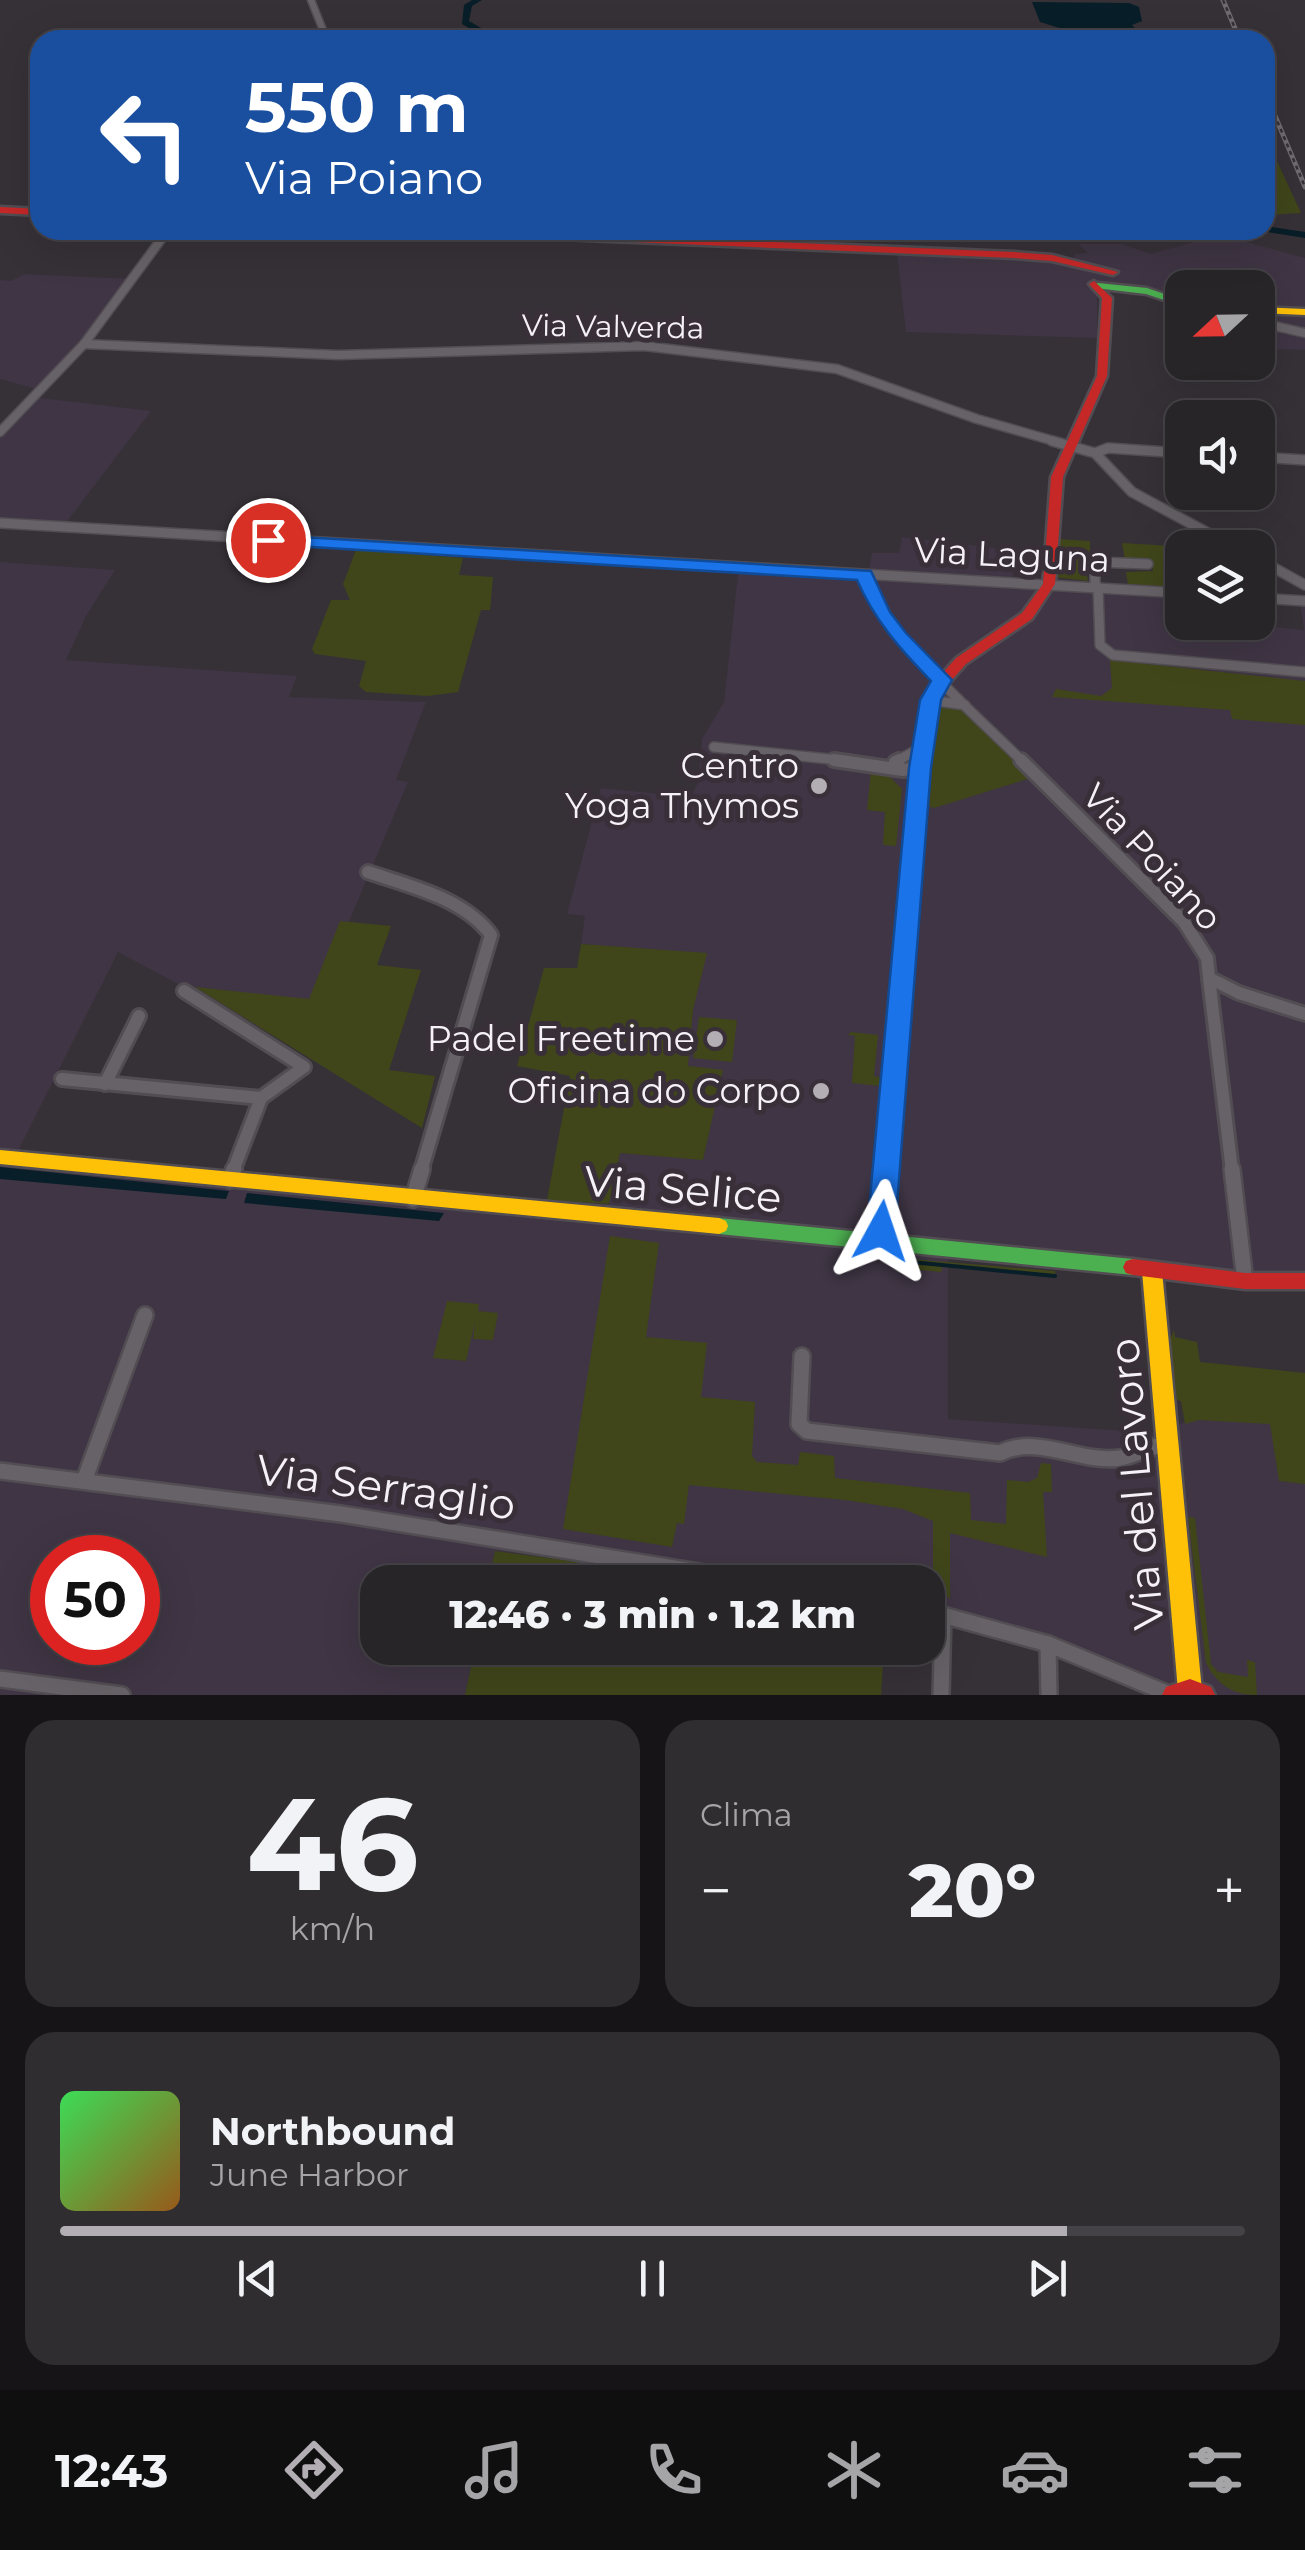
<!DOCTYPE html>
<html lang="it">
<meta charset="utf-8">
<style>
:root{--surface:#282529;--page:#302d31;--text:#f1f3f6;--muted:#a5a5a8;--line:#444246;--accent:#b3adb4}
body{margin:0;font-family:Montserrat,sans-serif;background:var(--page);color:var(--text);height:100vh;display:flex;flex-direction:column;font-size:38px;white-space:nowrap}
*{box-sizing:border-box;margin:0}
p{font-size:32px;color:var(--muted)}
.icon{flex:none;width:55px;height:55px;fill:none;stroke:currentColor;stroke-width:2;stroke-linecap:round;stroke-linejoin:round}
.map{position:relative;height:1695px;overflow:hidden}
.sheet{display:flex;flex-direction:column;gap:25px;padding:25px;background:#161417;flex:1}
.sheet>*{flex:none}
.top-card{position:absolute;left:30px;top:30px;width:1245px;height:210px;border-radius:30px;box-shadow:0 10px 40px #0002,0 0 0 2px var(--line);background:#1a4fa0;color:#fff;overflow:hidden}
.needle{width:65px;rotate:248deg}
.tools{position:absolute;left:1165px;top:270px;display:grid;gap:20px}
.tools a{display:grid;place-items:center;width:110px;height:110px;border-radius:20px;background:var(--surface);box-shadow:0 10px 40px #0002,0 0 0 2px var(--line);font-size:50px}
.speed{position:absolute;left:30px;top:1535px;display:flex;gap:20px;font-size:50px;font-weight:700;text-align:center}
.speed>*{display:grid;place-content:center;width:130px;height:130px;border-radius:50%;background:var(--surface);box-shadow:0 10px 40px #0002,0 0 0 2px var(--line);line-height:1}
.speed .limit{border:15px solid #d22;background:#fff;color:#111}
.pin{position:absolute;display:grid;place-items:center;width:85px;height:85px;color:#fff;margin:-42px;border:5px solid #fff;border-radius:50%;box-shadow:0 2px 10px #0007}
.me{position:absolute;width:110px;margin:-55px;rotate:5deg;stroke-linejoin:round;filter:drop-shadow(0 0 8px #0008)}
.turn{display:flex;align-items:center;gap:35px;height:210px;padding:0 50px;font-size:45px}
.turn .icon{width:130px;height:130px;stroke-width:2.5}
.turn b{display:block;font-size:70px;line-height:85px}
.big{font-size:75px;font-weight:800;line-height:1.1}
.sheet .tile{flex:1;display:flex;flex-direction:column;justify-content:center;gap:15px;min-width:0;padding:0 35px;border-radius:30px;background:var(--page)}
.sheet .dial{align-items:center;gap:0}
.dial b{font-size:130px;line-height:1}
.song{display:flex;align-items:center;gap:30px}
.cover{width:120px;height:120px;border-radius:15px;background:linear-gradient(135deg,hsl(130 70% 55%),hsl(30 70% 35%))}
.played{height:10px;border-radius:5px;background:linear-gradient(90deg,var(--accent) 85%,var(--line) 85%)}
.keys{display:flex;justify-content:space-around;direction:ltr}
.heat{display:flex;justify-content:space-between;align-items:center;font-size:55px;direction:ltr}
.sheet .tiles{flex:1;display:grid;gap:25px;grid-template-columns:1fr 1fr}
.tile:last-child{grid-column:span 2}
.trip{position:absolute;left:360px;top:1565px;width:585px;height:100px;border-radius:30px;background:var(--surface);box-shadow:0 10px 40px #0002,0 0 0 2px var(--line);font-weight:800;line-height:100px;text-align:center}
.tabs{display:flex;height:160px;justify-content:space-around;align-items:center;background:#100f10;color:var(--muted)}
.tabs .icon{width:70px;height:70px}
.tabs .on{color:var(--accent)}
.tabs b{font-size:45px;color:var(--text)}
.map>svg:first-child{display:block}
.industrial{fill:#3f3544;fill-rule:evenodd}
.green{fill:#40461a}
.water{fill:#081e28}
.lines{fill:none;stroke-linecap:round;stroke-linejoin:round}
.stream{stroke:#081e28;stroke-width:4}
.river{fill:#081e28;fill-rule:evenodd}
.street-far4-casing{stroke:#514d52;stroke-width:9}
.street-far3-casing{stroke:#514d52;stroke-width:11}
.street-far2-casing{stroke:#514d52;stroke-width:12}
.street-far1-casing{stroke:#514d52;stroke-width:18}
.street-casing{stroke:#514d52;stroke-width:20}
.fast-casing{stroke:#514d52;stroke-width:5}
.slow-casing{stroke:#514d52;stroke-width:5}
.jam-casing{stroke:#514d52;stroke-width:5}
.street-far4{stroke:#666267;stroke-width:6}
.street-far3{stroke:#666267;stroke-width:8}
.street-far2{stroke:#666267;stroke-width:9}
.street-far1{stroke:#666267;stroke-width:12}
.street{stroke:#666267;stroke-width:15}
.fast{fill:#4caf50;fill-rule:evenodd}
.slow{fill:#ffc107;fill-rule:evenodd}
.jam{fill:#c62828;fill-rule:evenodd}
.rail-casing{stroke:#6f6c6f;stroke-width:5}
.rail{stroke:#382f39;stroke-width:2.5;stroke-dasharray:4;stroke-linecap:butt}
.route{fill:#1a73e8;stroke:#114b97;stroke-width:2.5}
.poi-dot{fill:#b3adb4;stroke:#382f39;stroke-width:4}
.labels{text-anchor:middle;stroke-width:10;stroke-linejoin:round;paint-order:stroke}
.far-street-label{font-size:30px;fill:#f6f0f7;stroke:#382f39}
.street-label{font-size:35px;fill:#f6f0f7;stroke:#382f39}
.poi-label{font-size:35px;fill:#f6f0f7;stroke:#382f39;text-anchor:end}
.near-street-label{font-size:42px;fill:#f6f0f7;stroke:#382f39}
</style>
<div class="map">
<svg width="1305" height="1695" viewBox="0 0 1305 1695">
<rect width="100%" height="100%" fill="#363137"/>
<g class="industrial">
<path d="M 1220,235 L 1305,258 L 1305,350 L 1272,349 L 1258,326 L 1258,288 L 1182,288 L 1182,307 L 1139,293 L 1097,292 L 1097,338 L 906,332 L 897,255 L 1037,260 L 1070,266 L 1075,254 L 1088,253 L 1078,244 L 1122,244 L 1151,254 Z"/>
<path d="M 25,274 L 132,279 L 109,314 L 39,390 L 0,379 L 0,280 L 11,281 Z"/>
<path d="M 32,397 L 151,411 L 62,528 L 0,525 L 0,432 Z"/>
<path d="M 902,537 L 1012,550 L 1013,579 L 1027,584 L 1043,578 L 1182,588 L 1182,622 L 1238,623 L 1304,630 L 1300,603 L 1305,603 L 1305,1290 L 1131,1270 L 948,1258 L 948,1419 L 1156,1433 L 1197,1418 L 1305,1420 L 1305,1695 L 1170,1695 L 1154,1684 L 928,1613 L 928,1582 L 729,1582 L 496,1551 L 488,1582 L 378,1582 L 378,1648 L 475,1648 L 465,1695 L 0,1695 L 0,562 L 115,570 L 86,616 L 66,660 L 297,676 L 289,697 L 426,702 L 396,780 L 408,782 L 315,1002 L 317,1058 L 118,952 L 16,1155 L 545,1213 L 547,1200 L 609,1204 L 619,1153 L 703,1159 L 722,1071 L 687,1067 L 693,1010 L 706,954 L 581,944 L 585,916 L 567,914 L 601,788 L 691,797 L 698,783 L 702,739 L 724,702 L 739,565 L 869,571 L 872,553 L 899,553 ZM 52,1558 L 138,1558 L 138,1642 L 52,1642 Z"/>
</g>
<g class="green">
<path d="M 1265,159 L 1276,159 L 1301,213 L 1265,215 Z"/>
<path d="M 1057,539 L 1090,541 L 1090,558 L 1084,559 L 1088,581 L 1054,577 Z"/>
<path d="M 1122,543 L 1189,547 L 1182,548 L 1182,583 L 1176,587 L 1128,584 L 1126,572 L 1153,571 L 1151,559 L 1125,560 Z"/>
<path d="M 356,550 L 463,558 L 459,575 L 493,577 L 490,610 L 481,610 L 458,692 L 428,696 L 366,692 L 359,686 L 366,661 L 315,654 L 312,649 L 331,600 L 350,600 L 343,584 Z"/>
<path d="M 1110,660 L 1305,681 L 1305,725 L 1232,719 L 1230,710 L 1052,697 L 1056,689 L 1101,696 L 1112,688 Z"/>
<path d="M 941,704 L 959,705 L 1034,777 L 934,808 L 929,806 L 937,707 Z"/>
<path d="M 882,769 L 902,789 L 896,846 L 883,845 L 885,812 L 867,810 L 871,771 Z"/>
<path d="M 340,921 L 391,926 L 377,965 L 421,970 L 389,1070 L 435,1076 L 422,1128 L 195,987 L 309,999 Z"/>
<path d="M 581,944 L 707,953 L 693,1010 L 688,1066 L 723,1070 L 703,1160 L 620,1153 L 609,1204 L 547,1200 L 570,1076 L 517,1066 L 544,968 L 577,968 Z"/>
<path d="M 699,1017 L 737,1020 L 732,1062 L 693,1058 Z"/>
<path d="M 851,1032 L 878,1035 L 874,1076 L 882,1078 L 881,1086 L 852,1083 L 855,1036 L 848,1035 Z"/>
<path d="M 610,1236 L 659,1243 L 646,1337 L 707,1343 L 701,1397 L 755,1402 L 752,1456 L 757,1462 L 798,1465 L 800,1452 L 834,1456 L 835,1478 L 970,1493 L 971,1520 L 1006,1524 L 1007,1480 L 1028,1482 L 1037,1478 L 1041,1463 L 1051,1464 L 1052,1492 L 1043,1492 L 1047,1557 L 950,1533 L 950,1599 L 933,1583 L 933,1521 L 903,1509 L 845,1500 L 689,1485 L 684,1524 L 677,1523 L 672,1547 L 563,1529 Z"/>
<path d="M 898,1258 L 1055,1271 L 1055,1276 L 942,1267 L 941,1272 L 902,1268 L 896,1271 L 894,1262 Z"/>
<path d="M 447,1301 L 479,1304 L 478,1311 L 498,1313 L 493,1340 L 473,1339 L 475,1322 L 466,1361 L 433,1358 Z"/>
<path d="M 1174,1330 L 1175,1337 L 1197,1342 L 1200,1362 L 1305,1373 L 1305,1484 L 1279,1481 L 1270,1424 L 1199,1420 L 1185,1424 L 1181,1401 L 1176,1400 L 1170,1340 Z"/>
<path d="M 1188,1517 L 1195,1518 L 1211,1664 L 1218,1672 L 1248,1677 L 1247,1660 L 1255,1662 L 1257,1695 C 1232,1695 1217,1684 1206,1663 Z"/>
<path d="M 495,1551 L 729,1582 L 488,1582 Z"/>
<path d="M 475,1648 L 884,1648 L 881,1695 L 465,1695 Z"/>
</g>
<g class="water">
<path d="M 1032,2 L 1129,3 L 1139,7 L 1142,21 L 1132,25 L 1138,31 L 1136,40 L 1099,40 L 1040,22 Z"/>
<path d="M 0,1167 L 229,1191 L 226,1199 L 0,1179 Z"/>
<path d="M 247,1193 L 444,1213 L 439,1221 L 244,1203 Z"/>
</g>
<g class="lines">
<path class="stream" d="M 901,1261 L 1055,1276"/>
<g class="river">
<path d="M 472,0 L 482,0 L 472,6 L 469,21 L 490,33 L 514,40 L 484,37 L 462,24 L 464,5 Z"/>
<path d="M 961,32 L 1014,40 L 961,36 L 888,40 Z"/>
<path d="M 1265,226 L 1305,232 L 1305,238 L 1261,231 L 1265,230 Z"/>
</g>
<defs>
<path id="street-far4" d="M 311,0 L 327,40"/>
<g id="street-far3">
<path d="M 1258,322 L 1305,333"/>
<path d="M 84,344 L 338,355 L 644,346 L 837,369 L 977,419 L 1061,443"/>
<path d="M 0,432 L 84,344 L 168,230"/>
</g>
<g id="street-far2">
<path d="M 1052,441 L 1095,453 L 1132,492 L 1236,548"/>
<path d="M 1095,453 L 1108,448 L 1182,453"/>
<path d="M 1258,457 L 1305,460"/>
<path d="M 0,523 L 1182,593"/>
<path d="M 1258,559 L 1305,585"/>
<path d="M 864,575 C 898,651 965,704 1023,762"/>
<path d="M 1095,587 L 1095,562 L 1148,564"/>
<path d="M 1098,587 L 1100,645 L 1113,655 L 1305,672"/>
<path d="M 1258,598 L 1305,601"/>
<path d="M 930,700 L 965,705"/>
<path d="M 714,747 L 858,762"/>
<path d="M 895,762 L 924,746"/>
</g>
<g id="street-far1">
<path d="M 834,760 L 903,770 L 920,768"/>
<path d="M 1021,760 L 1184,922 L 1207,958 L 1209,978 L 1239,993 L 1305,1014"/>
<path d="M 895,762 L 899,760"/>
<path d="M 368,872 C 409,886 464,898 491,935 L 421,1171"/>
<path d="M 1209,978 L 1232,1171"/>
<path d="M 184,991 L 304,1067 L 261,1098 L 233,1171"/>
<path d="M 62,1079 L 261,1098"/>
<path d="M 105,1084 L 139,1016"/>
</g>
<g id="street">
<path d="M 1232,1169 L 1245,1281"/>
<path d="M 230,1180 L 234,1169"/>
<path d="M 413,1199 L 422,1169"/>
<path d="M 802,1356 L 799,1424 L 807,1431 L 1000,1453 C 1038,1434 1081,1464 1120,1458 C 1137,1455 1149,1445 1167,1445"/>
<path d="M 0,1471 L 341,1514 L 761,1582"/>
<path d="M 84,1481 L 145,1315"/>
<path d="M 928,1611 L 1048,1644 L 1171,1695"/>
<path d="M 1048,1644 L 1049,1695"/>
<path d="M 0,1679 L 122,1695"/>
<path d="M 941,1695 L 943,1615"/>
</g>
<g id="fast">
<path d="M 1098,283 L 1147,288 L 1182,300 L 1182,306 L 1146,294 L 1095,288 L 1095,284 Z"/>
<path d="M 936,685 L 943,689 L 933,718 L 927,768 L 890,1235 L 1133,1259 L 1140,1261 L 1143,1267 L 1140,1273 L 1133,1275 L 719,1234 L 712,1231 L 710,1226 L 712,1221 L 719,1218 L 871,1233 L 913,768 C 916,745 917,698 936,685 Z"/>
</g>
<g id="slow">
<path d="M 1258,307 L 1305,309 L 1305,315 L 1258,313 Z"/>
<path d="M 0,1150 L 719,1218 L 726,1221 L 728,1226 L 726,1231 L 719,1234 L 0,1164 Z"/>
<path d="M 1152,1263 L 1159,1265 L 1162,1271 L 1202,1691 L 1200,1695 L 1180,1695 L 1178,1691 L 1142,1271 L 1145,1265 Z"/>
</g>
<g id="jam">
<path d="M 0,207 L 40,209 L 40,215 L 0,213 Z"/>
<path d="M 413,230 L 481,230 L 1014,252 L 1052,255 L 1118,272 L 1113,275 L 1052,261 L 1014,258 L 417,233 Z"/>
<path d="M 1094,281 L 1112,298 L 1107,376 L 1063,477 L 1055,584 L 1032,619 L 966,664 L 941,692 L 931,692 L 929,689 L 931,686 L 956,658 L 1022,613 L 1043,584 L 1051,477 L 1097,376 L 1102,298 L 1089,284 Z"/>
<path d="M 1133,1259 L 1245,1273 L 1305,1273 L 1305,1289 L 1245,1289 L 1133,1275 L 1126,1273 L 1123,1267 L 1126,1261 Z"/>
<path d="M 1190,1679 L 1211,1687 L 1215,1695 L 1162,1695 L 1166,1687 Z"/>
</g>
</defs>
<use href="#street-far4" class="street-far4-casing"/>
<use href="#street-far3" class="street-far3-casing"/>
<use href="#street-far2" class="street-far2-casing"/>
<use href="#street-far1" class="street-far1-casing"/>
<use href="#street" class="street-casing"/>
<use href="#fast" class="fast-casing"/>
<use href="#slow" class="slow-casing"/>
<use href="#jam" class="jam-casing"/>
<use href="#street-far4" class="street-far4"/>
<use href="#street-far3" class="street-far3"/>
<use href="#street-far2" class="street-far2"/>
<use href="#street-far1" class="street-far1"/>
<use href="#street" class="street"/>
<use href="#fast" class="fast"/>
<use href="#slow" class="slow"/>
<use href="#jam" class="jam"/>
<defs>
<g id="rail">
<path d="M 1223,0 L 1240,40"/>
<path d="M 1265,92 L 1305,187"/>
</g>
</defs>
<use href="#rail" class="rail-casing"/>
<use href="#rail" class="rail"/>
</g>
<path class="route" d="M 268,535 L 871,571 L 890,612 L 906,633 L 952,680 L 941,700 L 931,768 L 895,1231 L 891,1240 L 881,1243 L 871,1240 L 867,1231 L 909,768 L 920,700 L 931,681 C 900,649 875,621 857,580 L 262,544 L 262,536 Z"/>
<g class="poi-dot">
<circle cx="819" cy="786" r="10"/>
<circle cx="715" cy="1039" r="10"/>
<circle cx="821" cy="1091" r="10"/>
</g>
<g class="labels">
<g class="far-street-label">
<text transform="translate(613 327) rotate(1)" y="10">Via Valverda</text>
</g>
<g class="street-label">
<text transform="translate(1012 555) rotate(3)" y="12">Via Laguna</text>
<text transform="translate(1152 857) rotate(47)" y="12">Via Poiano</text>
</g>
<g class="poi-label">
<text x="799" y="778">Centro<tspan x="799" dy="40">Yoga Thymos</tspan></text>
<text x="695" y="1051">Padel Freetime</text>
<text x="801" y="1103">Oficina do Corpo</text>
</g>
<g class="near-street-label">
<text transform="translate(683 1189) rotate(5)" y="15">Via Selice</text>
<text transform="translate(1136 1484) rotate(-95)" y="15">Via del Lavoro</text>
<text transform="translate(386 1487) rotate(8)" y="15">Via Serraglio</text>
</g>
</g>
</svg>
<div class="tools">
<a><svg class="needle" viewBox="-14 -14 28 28"><path d="M0-13l5 13h-10z" fill="#e53935"/><path d="M0 13l5-13h-10z" fill="#a5a5a8"/></svg></a>
<a><svg class="icon" aria-label="sound" viewBox="0 0 24 24"><path d="M4 9h4l5-4v14l-5-4H4zM17 9q2 3 0 6"/></svg></a>
<a><svg class="icon" aria-label="layers" viewBox="0 0 24 24"><path d="M12 4l9 5-9 5-9-5zM3 14l9 5 9-5"/></svg></a>
</div>
<div class="speed"><div class="limit">50</div></div>
<div class="pin" style="left:268px;top:540px;background:#d93025"><svg class="icon" aria-label="arrive" viewBox="0 0 24 24"><path d="M6 21V4h12l-3 4 3 4H6"/></svg></div>
<svg class="me" style="left:881px;top:1231px" viewBox="-20 -20 40 40"><path d="M0-17L14 15 0 8-14 15z" fill="#1a73e8" stroke="#fff" stroke-width="4"/></svg>
<div class="trip">12:46 · 3 min · 1.2 km</div>
<div class="top-card">
<div class="turn"><svg class="icon" aria-label="left" viewBox="0 0 24 24"><path d="M17 20v-9H6M10 6l-5 5 5 5"/></svg><div><b>550 m</b>Via Poiano</div></div>
</div>
</div>
<section class="sheet">
<div class="tiles">
<div class="tile dial"><b>46</b><p>km/h</p></div>
<div class="tile"><p>Clima</p>
<div class="heat"><a>−</a><b class="big">20°</b><a>+</a></div>
</div>
<div class="tile">
<div class="song"><i class="cover"></i><div><b>Northbound</b><p>June Harbor</p></div></div>
<div class="played"></div>
<div class="keys"><svg class="icon" aria-label="previous" viewBox="0 0 24 24"><path d="M18 5L8 12l10 7zM5 5v14"/></svg><svg class="icon" aria-label="pause" viewBox="0 0 24 24"><path d="M8 5v14M16 5v14"/></svg><svg class="icon" aria-label="next" viewBox="0 0 24 24"><path d="M6 5l10 7-10 7zM19 5v14"/></svg></div>
</div>
</div>
</section>
<nav class="tabs">
<b>12:43</b>
<svg class="icon on" aria-label="directions" viewBox="0 0 24 24"><path d="M12 3l9 9-9 9-9-9zM9 14v-3h6M13 9l2 2-2 2"/></svg>
<svg class="icon" aria-label="music" viewBox="0 0 24 24"><path d="M9 18V5l10-2v13"/><circle cx="6" cy="18" r="3"/><circle cx="16" cy="16" r="3"/></svg>
<svg class="icon" aria-label="phone" viewBox="0 0 24 24"><path d="M5 4h4l2 5-3 2q2 4 5 5l2-3 5 2v4C11 20 4 13 5 4z"/></svg>
<svg class="icon" aria-label="climate" viewBox="0 0 24 24"><path d="M12 3v18M4 7l16 10M4 17L20 7"/></svg>
<svg class="icon" aria-label="car" viewBox="0 0 24 24"><path d="M5 17H2v-5l4-1 3-4h7l3 4 3 1v5h-3M9 17h6M6 11h13"/><circle cx="7" cy="17" r="2"/><circle cx="17" cy="17" r="2"/></svg>
<svg class="icon" aria-label="filters" viewBox="0 0 24 24"><path d="M4 7h16M4 17h16"/><circle cx="9" cy="7" r="2"/><circle cx="15" cy="17" r="2"/></svg>
</nav>
